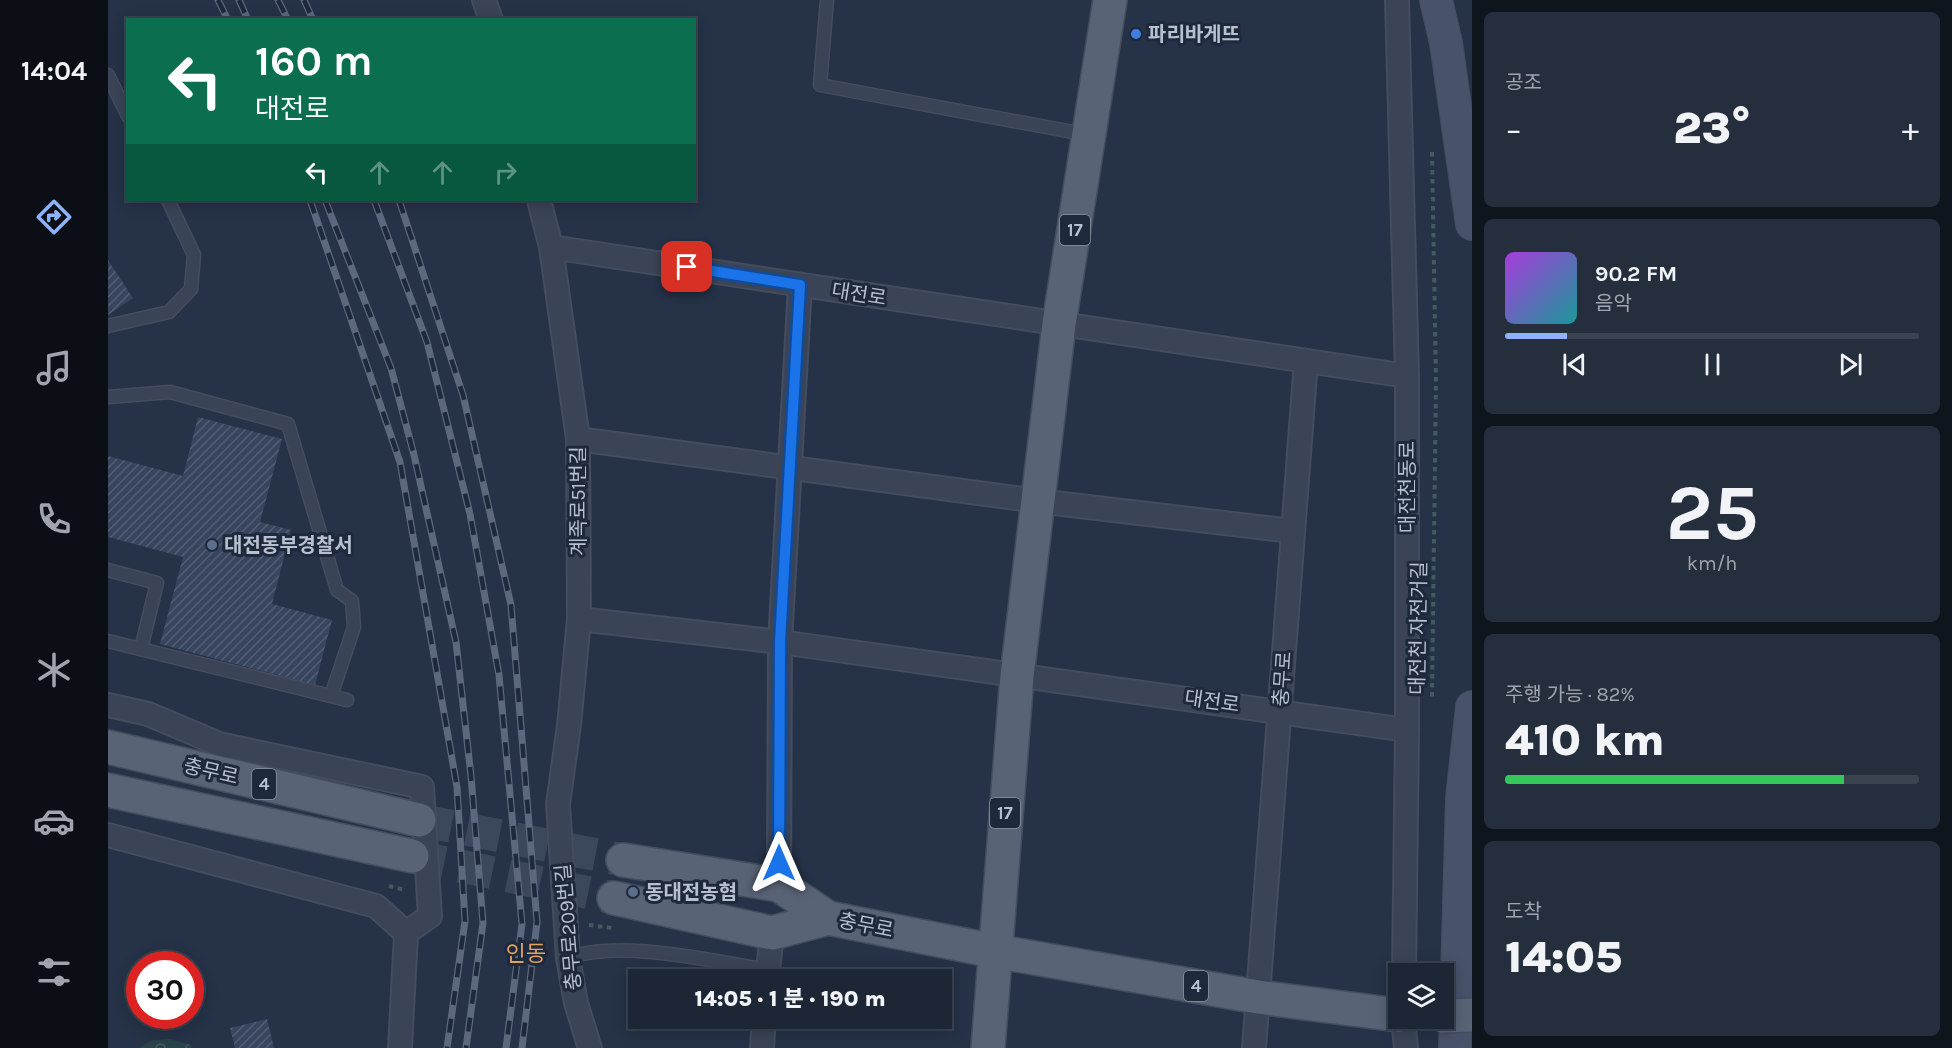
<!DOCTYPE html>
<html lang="ko">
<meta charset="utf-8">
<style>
:root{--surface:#1c2635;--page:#252e3d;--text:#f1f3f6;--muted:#a0a5ad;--line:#3a4350;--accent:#8db3ff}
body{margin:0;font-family:Karla,"Noto Sans KR",sans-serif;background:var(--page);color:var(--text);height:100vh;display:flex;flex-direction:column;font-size:22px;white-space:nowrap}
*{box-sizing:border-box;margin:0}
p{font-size:20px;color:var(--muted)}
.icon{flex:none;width:33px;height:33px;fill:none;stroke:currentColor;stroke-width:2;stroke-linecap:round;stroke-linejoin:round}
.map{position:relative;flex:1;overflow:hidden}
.side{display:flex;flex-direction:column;gap:12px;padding:12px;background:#0f151d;width:480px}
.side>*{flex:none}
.hud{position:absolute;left:18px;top:18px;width:570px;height:183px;border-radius:0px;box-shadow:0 3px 15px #0003,0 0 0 2px var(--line);background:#0b6e4f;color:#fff;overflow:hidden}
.buttons{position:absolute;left:1280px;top:963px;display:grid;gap:12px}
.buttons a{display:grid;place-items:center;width:66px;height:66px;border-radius:0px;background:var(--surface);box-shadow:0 3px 15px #0003,0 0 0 2px var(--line);font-size:30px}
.speed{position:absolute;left:18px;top:951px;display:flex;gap:12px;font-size:30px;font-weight:700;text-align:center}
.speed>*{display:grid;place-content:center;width:78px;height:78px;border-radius:50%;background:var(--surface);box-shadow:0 3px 15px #0003,0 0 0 2px var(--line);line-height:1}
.speed .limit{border:9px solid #d22;background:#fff;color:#111}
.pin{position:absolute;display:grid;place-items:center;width:51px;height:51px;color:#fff;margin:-26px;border-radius:12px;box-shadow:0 3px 9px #0006}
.me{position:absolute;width:66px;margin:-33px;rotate:0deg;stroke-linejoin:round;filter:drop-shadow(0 0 4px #0008)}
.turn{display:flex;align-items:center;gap:21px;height:126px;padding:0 30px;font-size:27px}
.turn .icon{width:78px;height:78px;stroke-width:2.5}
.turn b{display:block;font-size:42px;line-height:51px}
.lanes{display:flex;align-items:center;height:57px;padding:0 30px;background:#0003;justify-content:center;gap:30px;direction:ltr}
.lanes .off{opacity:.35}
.big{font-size:45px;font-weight:800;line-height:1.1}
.side .card{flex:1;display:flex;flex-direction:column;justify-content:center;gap:9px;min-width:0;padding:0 21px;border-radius:9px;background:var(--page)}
.side .dial{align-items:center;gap:0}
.dial b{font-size:78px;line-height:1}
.song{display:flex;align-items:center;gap:18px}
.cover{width:72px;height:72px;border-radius:9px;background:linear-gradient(135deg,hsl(280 70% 55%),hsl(180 70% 35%))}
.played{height:6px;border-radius:3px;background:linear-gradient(90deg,var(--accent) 15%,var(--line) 15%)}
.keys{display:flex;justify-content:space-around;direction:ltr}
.heat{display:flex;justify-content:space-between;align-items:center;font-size:33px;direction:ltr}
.charge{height:9px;border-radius:4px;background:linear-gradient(90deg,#34c759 82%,var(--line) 0)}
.trip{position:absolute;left:520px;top:969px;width:324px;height:60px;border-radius:0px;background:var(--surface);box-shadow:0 3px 15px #0003,0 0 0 2px var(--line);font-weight:800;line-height:60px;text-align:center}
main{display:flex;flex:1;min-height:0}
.menu{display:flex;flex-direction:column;width:108px;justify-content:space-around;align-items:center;background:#0b0f15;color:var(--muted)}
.menu .icon{width:42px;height:42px}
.menu .current{color:var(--accent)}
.menu b{font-size:27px;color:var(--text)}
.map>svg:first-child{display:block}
.forest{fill:url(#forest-crowns)}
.building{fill:url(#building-hatch)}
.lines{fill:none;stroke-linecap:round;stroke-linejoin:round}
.primary-tunnel{stroke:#3b475b;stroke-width:33;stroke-dasharray:33 16;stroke-linecap:butt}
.service-casing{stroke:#434d5f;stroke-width:15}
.minor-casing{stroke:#434d5f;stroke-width:26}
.secondary-casing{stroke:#434d5f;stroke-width:34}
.primary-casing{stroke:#434d5f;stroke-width:36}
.path{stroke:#415b5f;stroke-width:4;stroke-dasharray:4.5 4.5;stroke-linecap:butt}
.service{stroke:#3a4456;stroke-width:12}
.minor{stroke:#3a4456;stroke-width:22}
.secondary{stroke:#48526a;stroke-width:32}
.primary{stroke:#586376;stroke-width:33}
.rail-casing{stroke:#5c687d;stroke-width:7}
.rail{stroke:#1e293c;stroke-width:4.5;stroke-dasharray:14;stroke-linecap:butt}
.primary-bridge-casing{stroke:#434d5f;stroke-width:36;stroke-linecap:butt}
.primary-bridge{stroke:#586376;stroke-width:33}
.route-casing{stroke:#114b97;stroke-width:15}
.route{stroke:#1a73e8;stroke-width:10}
.shop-dot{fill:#3f7fe0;stroke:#1e293c;stroke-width:2}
.service-dot{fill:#5c6f8a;stroke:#1e293c;stroke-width:2}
.labels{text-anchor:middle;stroke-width:6;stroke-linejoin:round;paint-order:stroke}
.shield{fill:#1e293c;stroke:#8a93a3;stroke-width:1.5}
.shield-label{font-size:18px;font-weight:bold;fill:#b8c0cf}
.poi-label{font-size:20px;font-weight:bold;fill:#b8c0cf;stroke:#1e293c;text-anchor:start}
.street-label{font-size:20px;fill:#b8c0cf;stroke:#1e293c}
.quarter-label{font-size:22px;fill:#e2a061;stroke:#1e293c}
</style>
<main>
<nav class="menu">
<b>14:04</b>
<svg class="icon current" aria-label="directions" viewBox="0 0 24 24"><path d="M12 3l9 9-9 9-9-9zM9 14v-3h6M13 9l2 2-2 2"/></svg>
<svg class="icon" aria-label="music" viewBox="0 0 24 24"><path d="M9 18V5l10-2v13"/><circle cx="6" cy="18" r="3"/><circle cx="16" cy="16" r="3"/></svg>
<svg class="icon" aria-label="phone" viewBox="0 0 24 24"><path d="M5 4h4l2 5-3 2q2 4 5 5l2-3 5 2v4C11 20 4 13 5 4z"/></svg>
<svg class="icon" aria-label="climate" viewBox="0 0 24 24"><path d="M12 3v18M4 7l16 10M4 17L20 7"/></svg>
<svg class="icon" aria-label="car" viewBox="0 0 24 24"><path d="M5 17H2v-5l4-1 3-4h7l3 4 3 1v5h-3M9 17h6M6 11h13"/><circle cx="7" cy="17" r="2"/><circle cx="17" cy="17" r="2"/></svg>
<svg class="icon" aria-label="filters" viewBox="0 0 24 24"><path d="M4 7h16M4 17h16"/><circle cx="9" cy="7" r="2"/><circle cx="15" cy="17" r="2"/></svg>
</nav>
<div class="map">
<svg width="1364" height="1048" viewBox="0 0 1364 1048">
<defs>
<pattern id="forest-crowns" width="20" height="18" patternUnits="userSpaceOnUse" patternTransform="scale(1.5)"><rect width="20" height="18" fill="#274248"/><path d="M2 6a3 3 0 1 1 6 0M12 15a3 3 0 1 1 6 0" fill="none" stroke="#445c61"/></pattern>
<pattern id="building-hatch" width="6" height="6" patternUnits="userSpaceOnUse" patternTransform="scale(1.5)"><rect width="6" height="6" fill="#37455e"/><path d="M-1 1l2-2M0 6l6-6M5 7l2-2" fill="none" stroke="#525e74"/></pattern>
</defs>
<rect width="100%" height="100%" fill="#253247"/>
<path class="forest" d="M 62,1039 L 83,1045 L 84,1048 L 31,1048 L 42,1041 Z"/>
<g class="building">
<path d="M 0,260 L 25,298 L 0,315 Z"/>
<path d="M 90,417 L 174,439 L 152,522 L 183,530 L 164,604 L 224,620 L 207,685 L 52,644 L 75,557 L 0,537 L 0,456 L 75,476 Z"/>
<path d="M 159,1019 L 166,1048 L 127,1048 L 122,1028 Z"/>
</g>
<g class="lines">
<g class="primary-tunnel">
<path d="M 311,820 L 515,860"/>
<path d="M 304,856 L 506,898"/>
</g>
<defs>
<g id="service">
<path d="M 719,0 L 712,85 L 981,135"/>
<path d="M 0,75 L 20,116"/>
<path d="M 0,326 L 61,312 L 83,289 L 86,255 L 60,200"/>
<path d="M 0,397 L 62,392 L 180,424 L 229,590 L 244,601 L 246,627 L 223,696"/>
<path d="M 0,570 L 49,583 L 33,649"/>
<path d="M 0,641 L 239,700"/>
<path d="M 460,958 C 512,939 604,961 660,970"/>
</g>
<g id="minor">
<path d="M 376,0 L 383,20"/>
<path d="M 1289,0 L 1299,376 L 1299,730 L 1296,974"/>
<path d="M 431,200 L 443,247 L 470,439 L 471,619 L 461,725 L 450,804 L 460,958 L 468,1003 L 482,1048"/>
<path d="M 443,247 L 1299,376"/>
<path d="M 470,439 L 929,501 L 1184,531"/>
<path d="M 471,619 L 672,642 L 1299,730"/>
<path d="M 0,705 L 40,714 L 111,744 L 314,787 L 322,916 L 298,933 L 292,1048"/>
<path d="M 0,835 L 268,906 L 298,933"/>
<path d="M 671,885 L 672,642 L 692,285"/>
<path d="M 659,980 L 664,933"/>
<path d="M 1295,1018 L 1298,1048"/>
<path d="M 654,1048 L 656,1018"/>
<path d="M 1146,1048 L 1198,361"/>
</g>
<g id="secondary">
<path d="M 1328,0 L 1338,43 L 1364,224"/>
<path d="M 1347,1048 L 1354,798 L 1364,707"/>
</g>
<g id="primary">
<path d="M 0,747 L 311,820"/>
<path d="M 0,790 L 304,856"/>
<path d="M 515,860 L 671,885 L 720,918 L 886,951 L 1150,997 L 1290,1015"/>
<path d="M 506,898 L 664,933 L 720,918"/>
<path d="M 880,1048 L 909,676 L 951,324 L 1002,0"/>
</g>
</defs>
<use href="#service" class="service-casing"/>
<use href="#minor" class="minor-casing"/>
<use href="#secondary" class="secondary-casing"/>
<use href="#primary" class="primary-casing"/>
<g class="path">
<path d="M 1324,152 L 1328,382 L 1324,697"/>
<path d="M 281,886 L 297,890"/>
<path d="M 481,925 L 504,928"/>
</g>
<use href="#service" class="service"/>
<use href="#minor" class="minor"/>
<use href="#secondary" class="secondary"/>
<use href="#primary" class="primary"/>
<defs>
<g id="rail">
<path d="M 110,0 L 120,20"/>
<path d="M 131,0 L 140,20"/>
<path d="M 170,0 L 180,20"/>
<path d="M 196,0 L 205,20"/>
<path d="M 202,200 L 292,462 L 349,787 L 357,921 L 339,1048"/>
<path d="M 217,200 L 283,368 L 306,455 L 348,642 L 363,776 L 375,923 L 358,1048"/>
<path d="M 266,200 L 319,342 L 362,514 L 391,675 L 414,924 L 398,1048"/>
<path d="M 291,200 L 355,395 L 403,605 L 429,922 L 414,1048"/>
</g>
</defs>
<use href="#rail" class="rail-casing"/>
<use href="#rail" class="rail"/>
<defs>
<path id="primary-bridge" d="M 1335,1016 L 1364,1015"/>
</defs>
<use href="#primary-bridge" class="primary-bridge-casing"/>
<use href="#primary-bridge" class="primary-bridge"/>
</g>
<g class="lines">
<defs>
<path id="route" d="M 579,267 L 692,285 L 672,642 L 671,863"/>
</defs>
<use href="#route" class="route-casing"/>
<use href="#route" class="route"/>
</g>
<circle class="shop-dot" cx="1028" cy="34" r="6"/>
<g class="service-dot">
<circle cx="104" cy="545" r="6"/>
<circle cx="525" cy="892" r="6"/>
</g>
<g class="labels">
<g class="shield">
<rect x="952" y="215" width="30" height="30" rx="4.5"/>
<rect x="144" y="769" width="24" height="30" rx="4.5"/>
<rect x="882" y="798" width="30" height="30" rx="4.5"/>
<rect x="1076" y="971" width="24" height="30" rx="4.5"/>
</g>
<g class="shield-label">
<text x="967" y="236">17</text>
<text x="156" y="790">4</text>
<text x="897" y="819">17</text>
<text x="1088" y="992">4</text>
</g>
<g class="poi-label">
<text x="1040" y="41">파리바게뜨</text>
<text x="116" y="552">대전동부경찰서</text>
<text x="537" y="899">동대전농협</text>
</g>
<g class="street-label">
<text transform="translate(751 294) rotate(9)" y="7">대전로</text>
<text transform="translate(1299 487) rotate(-90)" y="7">대전천동로</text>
<text transform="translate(470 501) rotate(-90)" y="7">계족로51번길</text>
<text transform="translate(1310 628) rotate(-89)" y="7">대전천 자전거길</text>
<text transform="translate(1174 679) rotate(-86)" y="7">충무로</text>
<text transform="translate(1104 701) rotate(8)" y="7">대전로</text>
<text transform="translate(103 771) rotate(13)" y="7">충무로</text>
<text transform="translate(758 925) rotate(11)" y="7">충무로</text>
<text transform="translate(460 927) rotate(-95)" y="7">충무로209번길</text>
</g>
<g class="quarter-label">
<text x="418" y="961">인동</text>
</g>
</g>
</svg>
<div class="buttons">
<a><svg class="icon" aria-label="layers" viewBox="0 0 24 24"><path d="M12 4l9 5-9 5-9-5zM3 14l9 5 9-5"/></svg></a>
</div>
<div class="speed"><div class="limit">30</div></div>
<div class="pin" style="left:579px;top:267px;background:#d93025"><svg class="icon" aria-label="arrive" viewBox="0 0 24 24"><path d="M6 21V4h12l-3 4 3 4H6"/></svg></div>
<svg class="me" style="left:671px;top:863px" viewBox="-20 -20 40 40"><path d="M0-17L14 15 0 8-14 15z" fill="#1a73e8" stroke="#fff" stroke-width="4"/></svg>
<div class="trip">14:05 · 1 분 · 190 m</div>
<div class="hud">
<div class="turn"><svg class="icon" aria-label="left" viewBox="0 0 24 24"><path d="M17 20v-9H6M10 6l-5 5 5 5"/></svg><div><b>160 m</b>대전로</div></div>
<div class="lanes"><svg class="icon" aria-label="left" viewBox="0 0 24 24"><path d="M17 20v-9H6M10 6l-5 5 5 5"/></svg><svg class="icon off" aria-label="ahead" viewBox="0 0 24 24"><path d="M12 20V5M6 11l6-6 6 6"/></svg><svg class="icon off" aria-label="ahead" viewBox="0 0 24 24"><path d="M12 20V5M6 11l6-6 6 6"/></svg><svg class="icon off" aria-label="right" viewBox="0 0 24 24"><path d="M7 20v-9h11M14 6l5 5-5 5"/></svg></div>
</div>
</div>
<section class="side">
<div class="card"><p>공조</p>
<div class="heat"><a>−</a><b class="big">23°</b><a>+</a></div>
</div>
<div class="card">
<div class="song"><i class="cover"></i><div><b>90.2 FM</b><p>음악</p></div></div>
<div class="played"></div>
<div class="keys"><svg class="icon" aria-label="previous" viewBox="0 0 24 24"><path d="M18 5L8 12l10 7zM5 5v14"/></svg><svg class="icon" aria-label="pause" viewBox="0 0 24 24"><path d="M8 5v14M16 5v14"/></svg><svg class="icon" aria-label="next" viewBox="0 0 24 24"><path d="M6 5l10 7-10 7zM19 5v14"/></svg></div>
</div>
<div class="card dial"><b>25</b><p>km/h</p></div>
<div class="card"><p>주행 가능 · 82%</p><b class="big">410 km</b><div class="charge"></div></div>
<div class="card"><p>도착</p><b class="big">14:05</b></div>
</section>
</main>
